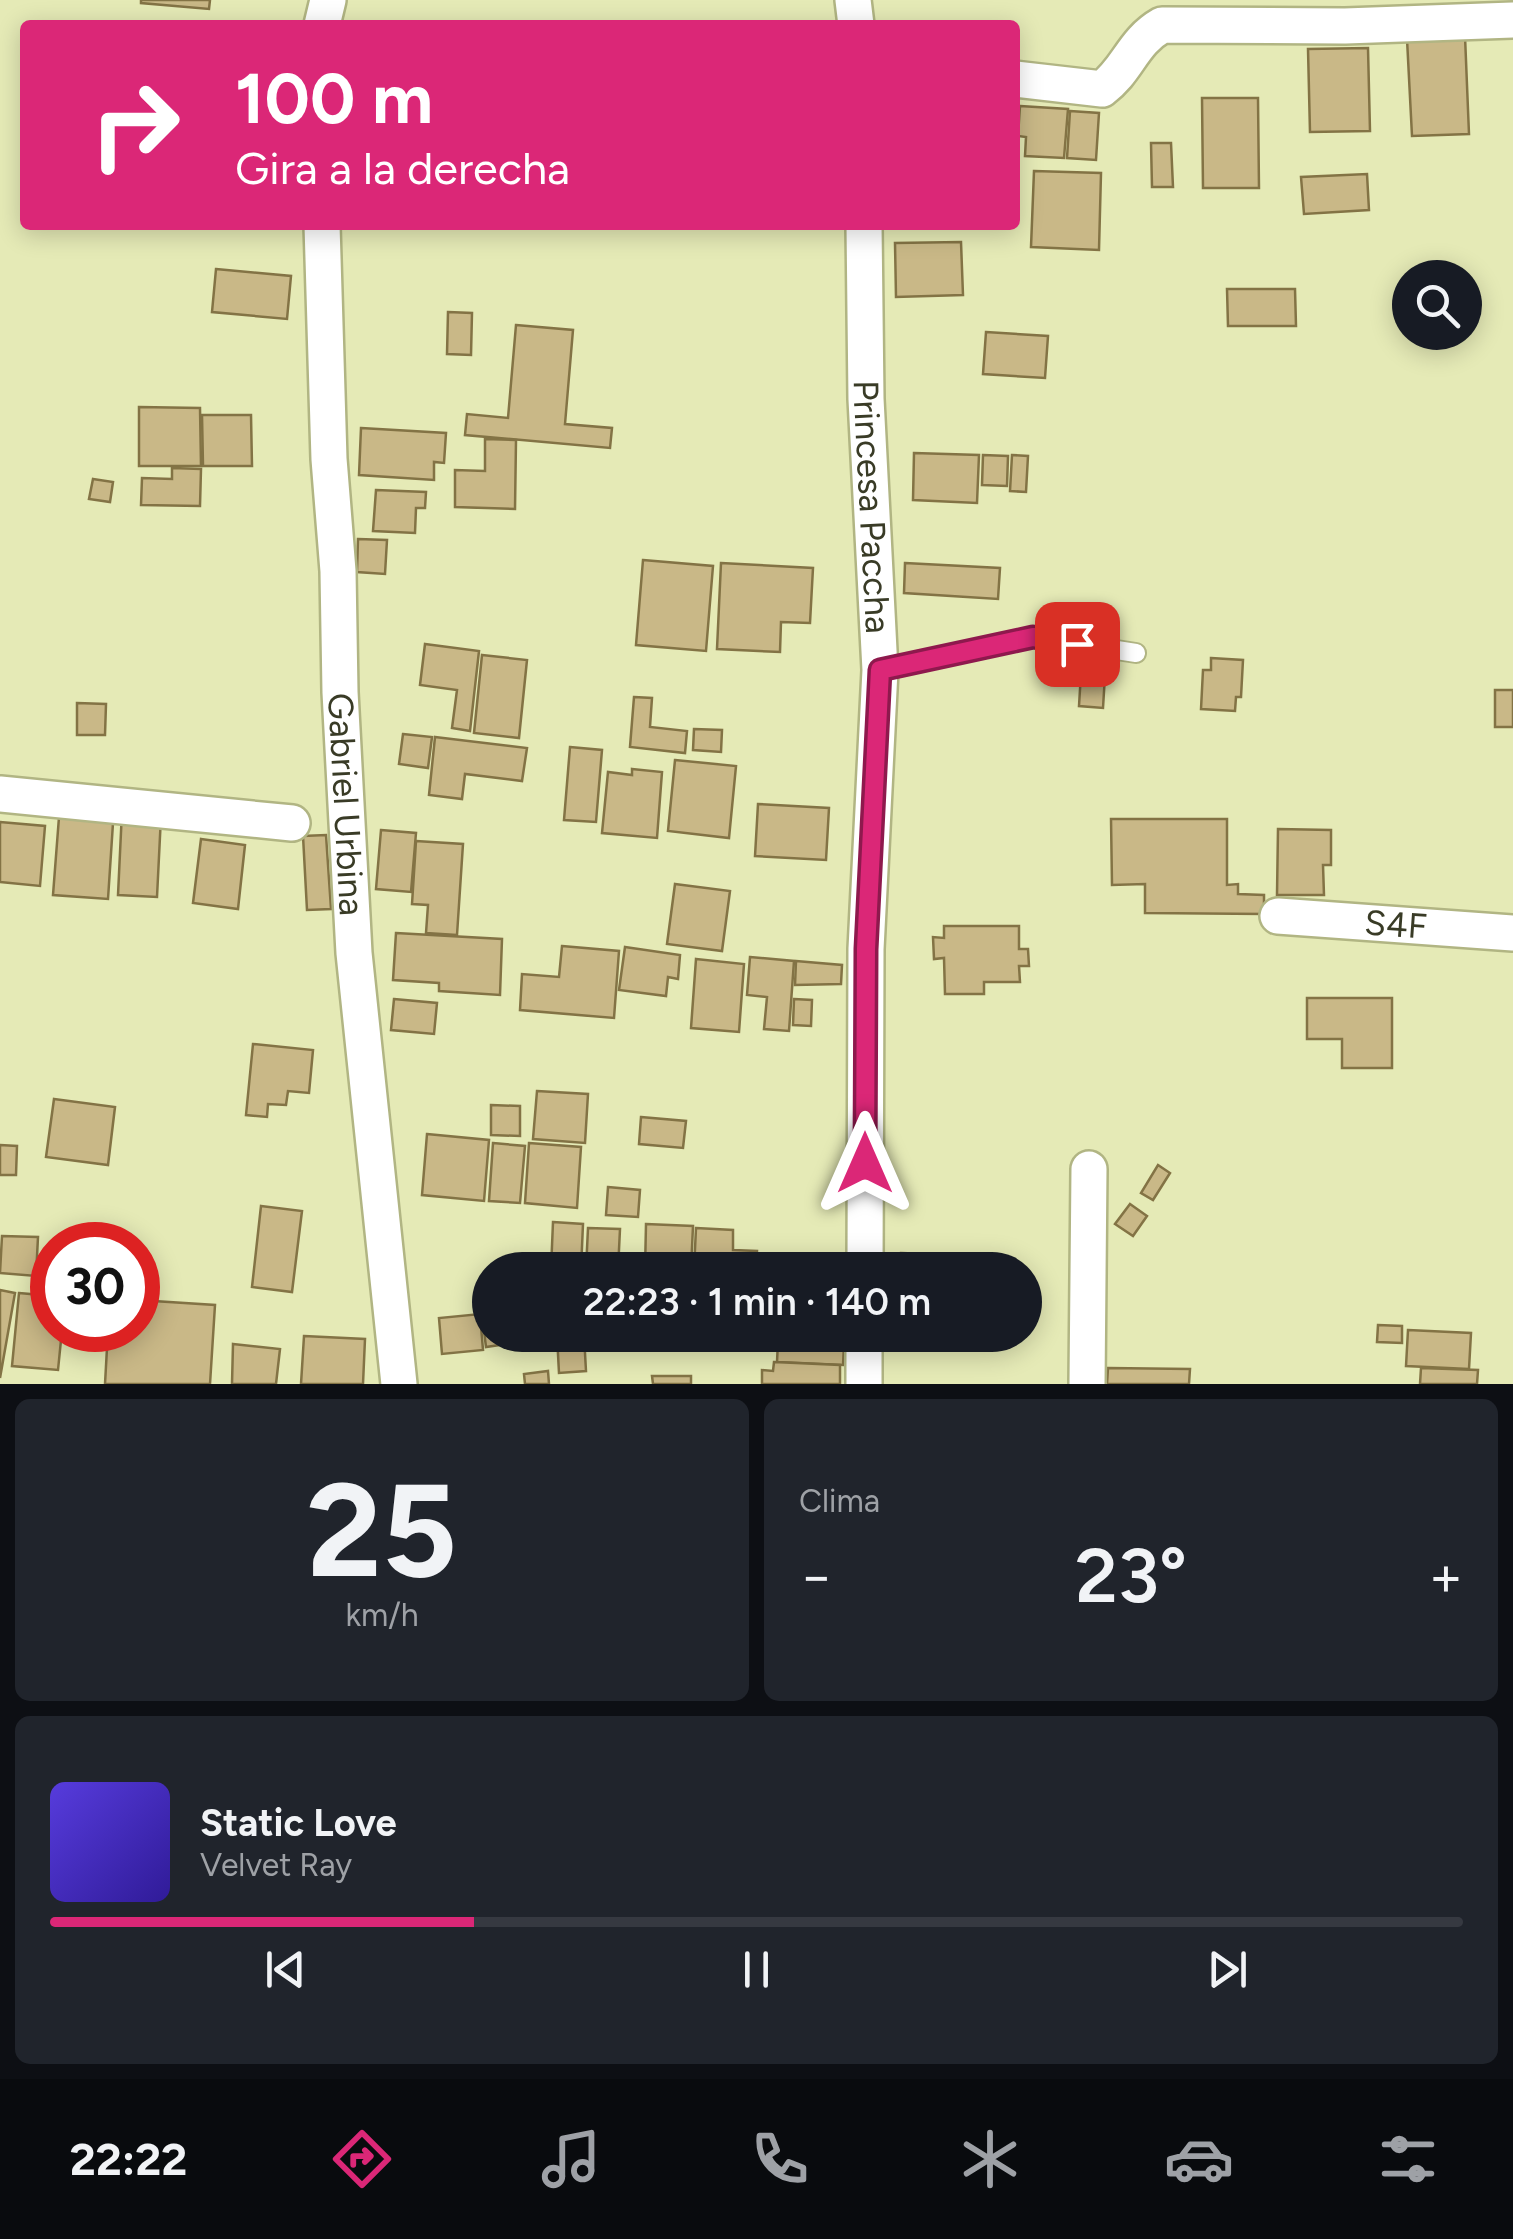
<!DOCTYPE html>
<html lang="es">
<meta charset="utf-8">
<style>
:root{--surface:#171b24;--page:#20242c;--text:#f1f3f6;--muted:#9ea1a6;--line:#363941;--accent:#db2777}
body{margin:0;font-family:Figtree,sans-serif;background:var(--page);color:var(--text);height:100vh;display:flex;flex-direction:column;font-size:38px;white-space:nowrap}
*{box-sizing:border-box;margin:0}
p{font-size:32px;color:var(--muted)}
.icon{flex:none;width:55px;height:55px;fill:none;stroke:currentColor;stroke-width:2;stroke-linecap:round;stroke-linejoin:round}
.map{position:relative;height:1384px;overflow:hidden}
.side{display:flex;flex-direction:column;gap:15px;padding:15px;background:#0d0f14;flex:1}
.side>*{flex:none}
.banner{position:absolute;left:20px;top:20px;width:1000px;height:210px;border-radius:10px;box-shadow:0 5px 25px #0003;background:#db2777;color:#fff;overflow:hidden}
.buttons{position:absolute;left:1392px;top:260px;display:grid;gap:20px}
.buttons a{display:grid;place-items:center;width:90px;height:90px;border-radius:50%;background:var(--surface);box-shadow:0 5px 25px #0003;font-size:50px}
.speed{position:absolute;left:30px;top:1222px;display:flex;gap:20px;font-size:50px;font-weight:700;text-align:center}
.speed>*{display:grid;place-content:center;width:130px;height:130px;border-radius:50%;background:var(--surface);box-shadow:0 5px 25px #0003;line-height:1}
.speed .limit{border:15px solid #d22;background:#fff;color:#111}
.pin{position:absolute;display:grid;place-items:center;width:85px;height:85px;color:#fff;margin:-42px;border-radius:20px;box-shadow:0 5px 15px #0006}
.me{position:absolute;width:110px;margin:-55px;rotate:0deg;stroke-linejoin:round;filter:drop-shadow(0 0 8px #0008)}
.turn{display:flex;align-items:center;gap:35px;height:210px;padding:0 50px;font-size:45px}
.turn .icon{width:130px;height:130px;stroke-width:2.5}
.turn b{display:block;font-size:70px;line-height:85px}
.big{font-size:75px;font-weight:600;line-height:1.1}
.side .widget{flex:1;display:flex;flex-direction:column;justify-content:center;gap:15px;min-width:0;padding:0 35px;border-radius:15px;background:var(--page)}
.side .dial{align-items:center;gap:0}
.dial b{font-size:130px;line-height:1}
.song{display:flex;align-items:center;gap:30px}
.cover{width:120px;height:120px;border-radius:15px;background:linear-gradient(135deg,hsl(250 70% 55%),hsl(250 70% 35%))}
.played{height:10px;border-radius:5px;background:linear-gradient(90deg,var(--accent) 30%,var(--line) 30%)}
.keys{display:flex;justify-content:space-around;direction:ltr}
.heat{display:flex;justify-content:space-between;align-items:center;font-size:55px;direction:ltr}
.side .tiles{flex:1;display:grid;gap:15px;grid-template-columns:1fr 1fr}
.widget:last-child{grid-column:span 2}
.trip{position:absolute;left:472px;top:1252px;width:570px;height:100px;border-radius:50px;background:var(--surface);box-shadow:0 5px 25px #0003;font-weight:600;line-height:100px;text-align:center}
.dock{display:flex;height:160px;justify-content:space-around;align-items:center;background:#090b0e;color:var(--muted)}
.dock .icon{width:70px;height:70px}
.dock .active{color:var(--accent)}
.dock b{font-size:45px;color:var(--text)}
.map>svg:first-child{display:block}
.building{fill:#c9b887;stroke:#837345;stroke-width:2.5}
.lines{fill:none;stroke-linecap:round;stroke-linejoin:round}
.lane-casing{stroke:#b1b583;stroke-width:22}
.street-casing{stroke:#b1b583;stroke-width:40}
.lane{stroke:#fff;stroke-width:18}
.street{stroke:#fff;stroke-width:35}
.route-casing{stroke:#8e194d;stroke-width:25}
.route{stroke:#db2777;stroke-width:18}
.labels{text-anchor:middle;stroke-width:8;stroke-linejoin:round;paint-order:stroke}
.street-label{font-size:35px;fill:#393b26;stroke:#f3f7c3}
</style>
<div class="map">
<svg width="1513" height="1384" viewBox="0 0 1513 1384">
<rect width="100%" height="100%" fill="#e5eab6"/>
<g class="building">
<path d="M 141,0 L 210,0 L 209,9 L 141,3 Z"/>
<path d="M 1465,36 L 1469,134 L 1412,136 L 1407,39 Z"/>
<path d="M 1368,48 L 1370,131 L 1310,132 L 1308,49 Z"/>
<path d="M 1202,98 L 1258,98 L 1259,188 L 1203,188 Z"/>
<path d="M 1020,106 L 1068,109 L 1064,158 L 1025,156 L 1026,137 L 1018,136 Z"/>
<path d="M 1070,111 L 1099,113 L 1096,160 L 1067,158 Z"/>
<path d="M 1151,143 L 1171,143 L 1173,187 L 1152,187 Z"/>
<path d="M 1034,171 L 1101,173 L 1099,250 L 1031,247 Z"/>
<path d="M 1367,174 L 1369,210 L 1304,214 L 1301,177 Z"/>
<path d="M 961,242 L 963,295 L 896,297 L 895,243 Z"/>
<path d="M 216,269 L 291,276 L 287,319 L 212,312 Z"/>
<path d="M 1227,289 L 1295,289 L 1296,326 L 1228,326 Z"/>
<path d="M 448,312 L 472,313 L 471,355 L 447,354 Z"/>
<path d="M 516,325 L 573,330 L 565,424 L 612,428 L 610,448 L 465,435 L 467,414 L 508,418 Z"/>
<path d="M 986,332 L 1048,336 L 1045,378 L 983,374 Z"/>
<path d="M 139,407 L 200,408 L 201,466 L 139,466 Z"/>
<path d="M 202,415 L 251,415 L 252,466 L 203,466 Z"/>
<path d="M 361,428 L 446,433 L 444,463 L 434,462 L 434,480 L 359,475 Z"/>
<path d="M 485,439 L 516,440 L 515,509 L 455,507 L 455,470 L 485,471 Z"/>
<path d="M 914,453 L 979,455 L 977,503 L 913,500 Z"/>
<path d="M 983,455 L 1008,456 L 1007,486 L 982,485 Z"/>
<path d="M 1012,455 L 1028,456 L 1026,492 L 1010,491 Z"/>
<path d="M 172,468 L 201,469 L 200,506 L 141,505 L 142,478 L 172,479 Z"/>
<path d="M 93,479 L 113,482 L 110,502 L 89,499 Z"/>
<path d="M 376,490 L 426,492 L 425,508 L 416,508 L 415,533 L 373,531 Z"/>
<path d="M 358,539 L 387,540 L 385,574 L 357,572 Z"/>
<path d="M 643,560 L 713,566 L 706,651 L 636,645 Z"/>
<path d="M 721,563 L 813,568 L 810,623 L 781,622 L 780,652 L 717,649 Z"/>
<path d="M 905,563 L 1000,568 L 998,599 L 904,593 Z"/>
<path d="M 425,644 L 479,651 L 470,731 L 452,728 L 457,690 L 420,685 Z"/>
<path d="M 482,655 L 527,660 L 519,738 L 474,733 Z"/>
<path d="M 1211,658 L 1243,660 L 1241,697 L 1236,697 L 1235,711 L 1201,709 L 1203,670 L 1211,670 Z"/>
<path d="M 1081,673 L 1105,675 L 1103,708 L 1079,706 Z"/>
<rect x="1495" y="690" width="18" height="37"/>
<path d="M 634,697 L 652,698 L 650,727 L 687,731 L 685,753 L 630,747 Z"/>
<path d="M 77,703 L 106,704 L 105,735 L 77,735 Z"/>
<path d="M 694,729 L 722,730 L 721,752 L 693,750 Z"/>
<path d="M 403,734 L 432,737 L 428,768 L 399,764 Z"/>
<path d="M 435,737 L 527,748 L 522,781 L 465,774 L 462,799 L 429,795 Z"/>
<path d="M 570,747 L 602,750 L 596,822 L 564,820 Z"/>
<path d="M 675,760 L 736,766 L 729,838 L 668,831 Z"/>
<path d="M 632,769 L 662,772 L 657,838 L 602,833 L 608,772 L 632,775 Z"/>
<path d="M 60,804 L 114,808 L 108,899 L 53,895 Z"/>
<path d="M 758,804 L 829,808 L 826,860 L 755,856 Z"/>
<path d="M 122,811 L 161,816 L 157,897 L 118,895 Z"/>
<path d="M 1111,819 L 1227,819 L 1227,885 L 1238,884 L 1238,894 L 1264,895 L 1264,914 L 1145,913 L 1145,884 L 1112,885 Z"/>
<path d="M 0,822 L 45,826 L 40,886 L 0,882 Z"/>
<path d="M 1278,829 L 1331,830 L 1331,865 L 1323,865 L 1324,895 L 1277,895 Z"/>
<path d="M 381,830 L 416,833 L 411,892 L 376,889 Z"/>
<path d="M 326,835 L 331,909 L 307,910 L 303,836 Z"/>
<path d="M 201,839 L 245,845 L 238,909 L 193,903 Z"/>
<path d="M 416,841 L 463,844 L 457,935 L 426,933 L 428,905 L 412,904 Z"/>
<path d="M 675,884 L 730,891 L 722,951 L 667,944 Z"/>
<path d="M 944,926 L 1019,926 L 1019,949 L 1028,949 L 1029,966 L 1019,966 L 1020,982 L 984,982 L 984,994 L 945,994 L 944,958 L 934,959 L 933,937 L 944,938 Z"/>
<path d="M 396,933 L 502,939 L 500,995 L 439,991 L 439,983 L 393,980 Z"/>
<path d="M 562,946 L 619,951 L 614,1018 L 520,1010 L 522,974 L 559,977 Z"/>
<path d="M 625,947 L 680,955 L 678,979 L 668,977 L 666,996 L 619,990 Z"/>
<path d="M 750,957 L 794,961 L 789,1031 L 764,1029 L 767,997 L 747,995 Z"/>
<path d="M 696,959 L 744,964 L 739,1032 L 691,1028 Z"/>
<path d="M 796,961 L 842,965 L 841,984 L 795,985 Z"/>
<path d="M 1307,998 L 1392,998 L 1392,1068 L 1342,1068 L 1342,1039 L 1307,1039 Z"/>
<path d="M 394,999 L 437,1003 L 434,1034 L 391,1030 Z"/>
<path d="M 794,999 L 812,1000 L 811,1026 L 793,1025 Z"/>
<path d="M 253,1044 L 313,1050 L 309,1093 L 288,1091 L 286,1105 L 268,1104 L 267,1117 L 246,1115 Z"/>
<path d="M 537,1091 L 588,1094 L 585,1143 L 533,1139 Z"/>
<path d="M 54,1099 L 115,1107 L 108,1165 L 46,1157 Z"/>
<path d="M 491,1105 L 520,1106 L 520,1136 L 491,1135 Z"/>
<path d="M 641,1117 L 686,1121 L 683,1148 L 639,1144 Z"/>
<path d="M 427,1134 L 489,1140 L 484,1201 L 422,1195 Z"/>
<path d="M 493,1143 L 525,1146 L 520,1203 L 489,1201 Z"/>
<path d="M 529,1143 L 581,1147 L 577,1208 L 525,1203 Z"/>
<path d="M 0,1145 L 17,1146 L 16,1175 L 0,1175 Z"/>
<path d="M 1158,1165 L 1170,1173 L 1153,1200 L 1141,1193 Z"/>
<path d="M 608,1187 L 640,1190 L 638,1217 L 606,1215 Z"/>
<path d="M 1130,1204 L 1147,1216 L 1133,1236 L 1115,1224 Z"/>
<path d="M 261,1206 L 302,1211 L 292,1292 L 252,1287 Z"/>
<path d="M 553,1222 L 583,1224 L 581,1270 L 551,1270 Z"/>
<path d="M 646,1224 L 693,1226 L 691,1270 L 645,1270 Z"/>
<path d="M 588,1228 L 620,1229 L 618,1270 L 586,1270 Z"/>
<path d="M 696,1228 L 733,1230 L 733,1250 L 757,1251 L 756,1270 L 694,1270 Z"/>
<path d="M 2,1236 L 38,1237 L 36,1276 L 0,1273 Z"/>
<path d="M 901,1253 L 954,1255 L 954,1270 L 900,1270 Z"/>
<path d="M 0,1290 L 15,1293 L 0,1378 Z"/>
<path d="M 19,1293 L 52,1296 L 52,1330 L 62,1330 L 58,1370 L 12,1366 Z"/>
<path d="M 490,1298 L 490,1335 L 521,1335 L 521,1342 L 486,1347 L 480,1299 Z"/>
<path d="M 138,1300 L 215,1305 L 210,1384 L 105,1384 L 108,1330 L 138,1330 Z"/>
<path d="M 480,1314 L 483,1350 L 442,1354 L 439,1318 Z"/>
<path d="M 1378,1325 L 1402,1326 L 1402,1343 L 1377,1342 Z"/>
<path d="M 1408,1330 L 1471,1333 L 1469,1369 L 1406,1366 Z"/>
<path d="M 557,1335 L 584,1335 L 586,1371 L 559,1373 Z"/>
<path d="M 778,1335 L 842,1335 L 842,1344 L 778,1341 Z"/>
<path d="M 304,1336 L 365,1339 L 363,1384 L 301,1384 Z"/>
<path d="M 778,1341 L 844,1345 L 843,1365 L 777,1362 Z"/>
<path d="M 233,1344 L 280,1349 L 276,1384 L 232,1384 Z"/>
<path d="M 774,1362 L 840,1365 L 840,1384 L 762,1384 L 762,1370 L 773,1371 Z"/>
<path d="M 1108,1368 L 1190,1369 L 1189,1384 L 1107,1384 Z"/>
<path d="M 1421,1368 L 1478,1370 L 1477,1384 L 1420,1384 Z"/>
<path d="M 548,1371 L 549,1384 L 525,1384 L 524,1374 Z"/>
<path d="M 652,1376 L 691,1376 L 691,1384 L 653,1384 Z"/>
</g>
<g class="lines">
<defs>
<path id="lane" d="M 880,670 L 1033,637 L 1136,653"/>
<g id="street">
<path d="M 853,0 L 856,25"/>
<path d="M 322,25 L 328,0"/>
<path d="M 1015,79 L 1102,89 C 1128,70 1132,42 1162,25 L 1345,26 L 1513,20"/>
<path id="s1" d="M 322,225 L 329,459 L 338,571 L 340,692 L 354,953 L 399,1384"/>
<path id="s2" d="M 864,225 L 866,399 L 880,670 L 866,949 L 865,1270"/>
<path d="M 0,794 L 292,823"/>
<path id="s3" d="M 1278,916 L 1513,933"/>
<path d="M 864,1384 L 864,1335"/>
<path d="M 1087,1384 L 1089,1169"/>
</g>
</defs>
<use href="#lane" class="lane-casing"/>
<use href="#street" class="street-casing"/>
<use href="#lane" class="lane"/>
<use href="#street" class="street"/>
</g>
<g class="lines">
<defs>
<path id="route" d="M 865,1163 L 866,949 L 880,670 L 1033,637 L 1077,644"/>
</defs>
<use href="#route" class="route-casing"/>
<use href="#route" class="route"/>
</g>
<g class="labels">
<g class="street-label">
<text dy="12" stroke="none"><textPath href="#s2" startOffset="282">Princesa Paccha</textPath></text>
<text dy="12" stroke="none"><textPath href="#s1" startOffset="580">Gabriel Urbina</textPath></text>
<text dy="12" stroke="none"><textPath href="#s3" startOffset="118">S4F</textPath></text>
</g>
</g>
</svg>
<div class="buttons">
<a><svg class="icon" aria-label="search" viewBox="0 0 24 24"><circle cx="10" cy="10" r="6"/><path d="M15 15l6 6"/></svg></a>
</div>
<div class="speed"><div class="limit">30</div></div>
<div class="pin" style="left:1077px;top:644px;background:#d93025"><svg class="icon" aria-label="arrive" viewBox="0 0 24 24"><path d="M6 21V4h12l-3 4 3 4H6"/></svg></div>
<svg class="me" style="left:865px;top:1163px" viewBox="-20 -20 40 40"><path d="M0-17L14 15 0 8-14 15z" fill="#db2777" stroke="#fff" stroke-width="4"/></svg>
<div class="trip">22:23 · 1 min · 140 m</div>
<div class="banner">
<div class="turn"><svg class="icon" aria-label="right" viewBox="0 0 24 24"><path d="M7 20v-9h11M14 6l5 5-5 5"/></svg><div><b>100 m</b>Gira a la derecha</div></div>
</div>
</div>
<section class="side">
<div class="tiles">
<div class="widget dial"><b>25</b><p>km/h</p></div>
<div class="widget"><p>Clima</p>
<div class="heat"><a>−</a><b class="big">23°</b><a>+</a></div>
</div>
<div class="widget">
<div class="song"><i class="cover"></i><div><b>Static Love</b><p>Velvet Ray</p></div></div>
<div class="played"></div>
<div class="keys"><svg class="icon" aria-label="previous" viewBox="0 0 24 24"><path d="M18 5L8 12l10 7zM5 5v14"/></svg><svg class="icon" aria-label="pause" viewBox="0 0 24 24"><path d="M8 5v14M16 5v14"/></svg><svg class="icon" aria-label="next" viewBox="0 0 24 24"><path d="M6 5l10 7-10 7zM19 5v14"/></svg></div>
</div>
</div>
</section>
<nav class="dock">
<b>22:22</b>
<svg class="icon active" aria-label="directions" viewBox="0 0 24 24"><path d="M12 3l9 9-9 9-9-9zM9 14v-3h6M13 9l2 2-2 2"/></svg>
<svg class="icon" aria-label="music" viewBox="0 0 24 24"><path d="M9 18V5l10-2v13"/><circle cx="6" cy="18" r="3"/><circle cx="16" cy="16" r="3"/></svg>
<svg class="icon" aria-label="phone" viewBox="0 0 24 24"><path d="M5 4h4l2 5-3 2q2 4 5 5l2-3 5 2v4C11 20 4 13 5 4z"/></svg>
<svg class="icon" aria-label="climate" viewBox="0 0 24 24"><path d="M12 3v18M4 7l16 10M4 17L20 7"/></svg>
<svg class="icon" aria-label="car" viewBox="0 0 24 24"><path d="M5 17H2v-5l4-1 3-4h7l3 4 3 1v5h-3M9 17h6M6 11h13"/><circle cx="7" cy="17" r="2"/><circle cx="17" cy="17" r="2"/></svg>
<svg class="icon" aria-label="filters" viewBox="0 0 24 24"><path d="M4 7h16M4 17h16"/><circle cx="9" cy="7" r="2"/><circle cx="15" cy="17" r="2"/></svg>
</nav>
